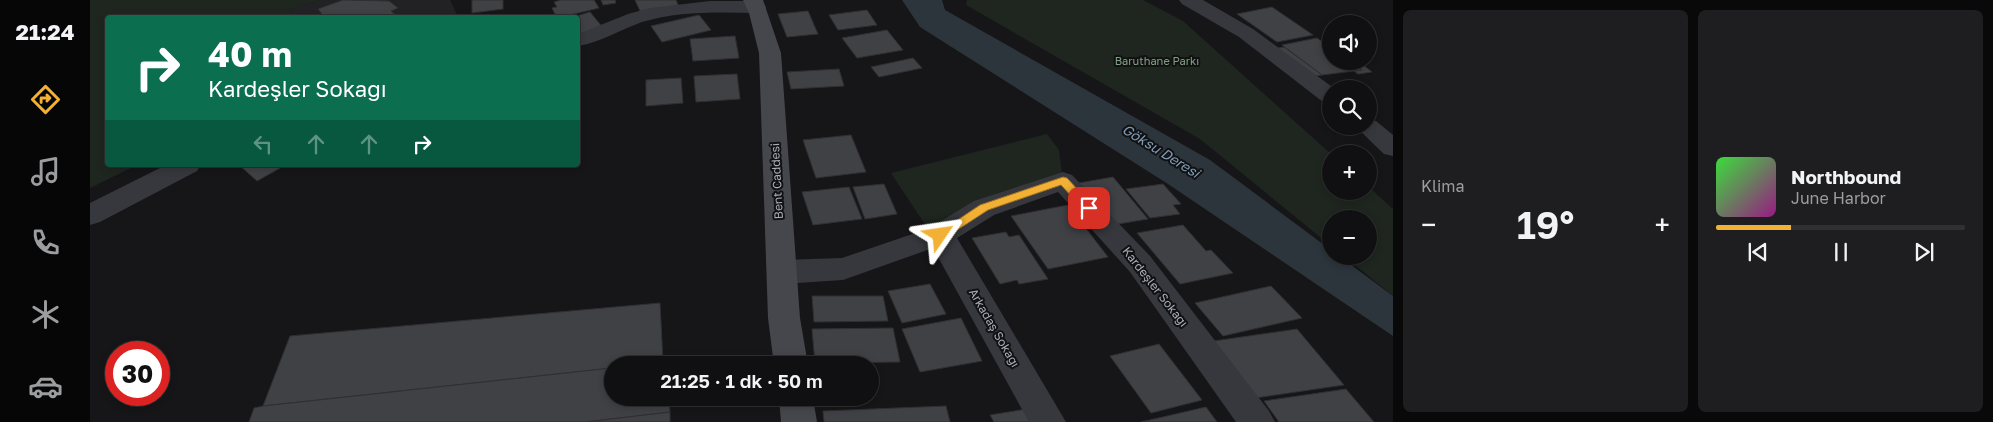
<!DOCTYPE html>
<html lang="tr">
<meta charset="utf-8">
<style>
:root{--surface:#101012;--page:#1e1e20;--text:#f1f3f6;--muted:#9c9d9f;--line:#303032;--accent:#f2b134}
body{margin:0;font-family:"Golos Text",sans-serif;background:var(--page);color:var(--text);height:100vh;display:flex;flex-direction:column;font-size:19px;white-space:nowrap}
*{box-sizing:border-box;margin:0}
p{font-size:16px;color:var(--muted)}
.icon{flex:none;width:28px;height:28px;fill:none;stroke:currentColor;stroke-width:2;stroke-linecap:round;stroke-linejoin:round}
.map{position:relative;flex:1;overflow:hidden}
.side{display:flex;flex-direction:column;gap:10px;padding:10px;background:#09090a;width:600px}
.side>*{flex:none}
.top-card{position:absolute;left:15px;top:15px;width:475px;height:152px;border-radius:5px;box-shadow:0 2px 8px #0003,0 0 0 1px var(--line);background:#0b6e4f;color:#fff;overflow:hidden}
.fabs{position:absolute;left:1232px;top:15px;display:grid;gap:10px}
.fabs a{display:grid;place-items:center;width:55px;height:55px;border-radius:50%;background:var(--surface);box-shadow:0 2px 8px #0003,0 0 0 1px var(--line);font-size:25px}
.speed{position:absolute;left:15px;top:341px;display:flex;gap:10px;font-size:25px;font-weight:700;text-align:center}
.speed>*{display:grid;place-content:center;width:65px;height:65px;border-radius:50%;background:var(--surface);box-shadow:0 2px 8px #0003,0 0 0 1px var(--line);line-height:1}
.speed .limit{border:8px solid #d22;background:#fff;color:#111}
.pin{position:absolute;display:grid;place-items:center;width:42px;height:42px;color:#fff;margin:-21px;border-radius:10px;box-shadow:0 2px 8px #0006}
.me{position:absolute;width:55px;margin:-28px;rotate:58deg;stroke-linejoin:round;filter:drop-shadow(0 0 4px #0008)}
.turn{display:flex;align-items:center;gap:18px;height:105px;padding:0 20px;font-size:22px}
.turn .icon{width:65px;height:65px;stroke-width:2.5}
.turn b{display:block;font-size:35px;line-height:42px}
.lanes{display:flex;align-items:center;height:48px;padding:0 20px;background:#0003;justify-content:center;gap:25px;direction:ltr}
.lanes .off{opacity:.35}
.big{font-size:38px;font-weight:600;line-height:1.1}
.side .widget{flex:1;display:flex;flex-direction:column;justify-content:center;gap:8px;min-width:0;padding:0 18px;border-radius:8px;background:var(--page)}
.song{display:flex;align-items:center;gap:15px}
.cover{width:60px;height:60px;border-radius:8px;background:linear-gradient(135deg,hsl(120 70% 55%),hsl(310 70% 35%))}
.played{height:5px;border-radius:2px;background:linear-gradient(90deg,var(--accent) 30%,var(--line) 30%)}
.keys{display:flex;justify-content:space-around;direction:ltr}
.heat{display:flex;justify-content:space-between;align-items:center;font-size:28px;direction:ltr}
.side .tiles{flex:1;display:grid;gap:10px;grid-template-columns:repeat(2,1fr)}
.trip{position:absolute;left:514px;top:356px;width:275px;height:50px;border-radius:25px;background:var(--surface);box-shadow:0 2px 8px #0003,0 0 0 1px var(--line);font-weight:600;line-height:50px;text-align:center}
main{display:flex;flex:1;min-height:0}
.menu{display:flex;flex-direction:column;width:90px;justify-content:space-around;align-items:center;background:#060607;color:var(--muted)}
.menu .icon{width:35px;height:35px}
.menu .current{color:var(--accent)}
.menu b{font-size:22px;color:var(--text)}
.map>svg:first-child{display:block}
.built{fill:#222225}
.green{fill:#1e261f}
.water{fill:#2c353c}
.building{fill:#404145;stroke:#303034}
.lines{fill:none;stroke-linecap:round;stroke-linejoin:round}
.street{fill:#37383d;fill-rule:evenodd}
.secondary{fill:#45474d;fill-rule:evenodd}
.route{fill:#f2b134;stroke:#9d7322}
.labels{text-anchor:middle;stroke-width:4;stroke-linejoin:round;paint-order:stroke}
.far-park-label{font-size:11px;fill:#7fa381;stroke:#111113}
.street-label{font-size:12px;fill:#a8adb8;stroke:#111113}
.water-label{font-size:14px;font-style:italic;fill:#7f9bb3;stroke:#111113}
</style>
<main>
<nav class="menu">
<b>21:24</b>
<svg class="icon current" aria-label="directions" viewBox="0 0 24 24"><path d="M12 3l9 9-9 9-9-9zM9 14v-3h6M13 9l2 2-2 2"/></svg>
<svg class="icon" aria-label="music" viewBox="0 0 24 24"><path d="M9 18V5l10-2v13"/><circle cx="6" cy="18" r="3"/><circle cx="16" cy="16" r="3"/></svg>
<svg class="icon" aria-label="phone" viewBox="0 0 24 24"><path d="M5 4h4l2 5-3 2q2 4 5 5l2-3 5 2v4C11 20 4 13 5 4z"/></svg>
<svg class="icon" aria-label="climate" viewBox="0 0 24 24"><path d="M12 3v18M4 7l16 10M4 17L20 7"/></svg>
<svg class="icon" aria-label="car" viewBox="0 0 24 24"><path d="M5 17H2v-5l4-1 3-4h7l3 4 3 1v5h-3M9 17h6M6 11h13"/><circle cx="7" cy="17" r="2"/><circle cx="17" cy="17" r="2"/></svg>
</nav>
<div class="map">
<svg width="1303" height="422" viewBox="0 0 1303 422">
<rect width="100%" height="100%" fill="#161618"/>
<path class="built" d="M 231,0 L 360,0 L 368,17 L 205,17 L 198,9 Z"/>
<g class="green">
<path d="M 0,0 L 231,0 L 199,9 L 205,17 L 18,18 L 18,165 L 47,165 L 0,188 Z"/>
<path d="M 877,0 L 1053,0 L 1093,21 L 1241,154 L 1241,191 L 1279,191 L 1279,187 L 1303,209 L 1303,296 L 1254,256 L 1279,256 L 1279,219 L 1241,219 L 1241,246 L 1110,139 L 876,5 Z"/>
<path d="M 957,134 L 969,150 L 972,174 L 889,202 L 838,229 L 801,173 Z"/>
</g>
<path class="water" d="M 812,0 L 852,0 L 855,10 L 1120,160 L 1241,250 L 1241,256 L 1249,256 L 1303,296 L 1303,336 L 1078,184 L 830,27 Z"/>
<g class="building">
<path d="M 253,0 L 299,1 L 308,8 L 301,11 L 309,18 L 223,18 L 232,14 L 228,9 Z"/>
<path d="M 382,0 L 413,0 L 413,9 L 382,13 Z"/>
<path d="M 471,0 L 504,0 L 509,8 L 467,18 L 462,8 L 467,7 L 464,2 Z"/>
<path d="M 511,0 L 525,0 L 526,3 L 513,5 Z"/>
<path d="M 545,0 L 586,0 L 589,7 L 551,13 Z"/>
<path d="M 1182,7 L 1223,35 L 1187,42 L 1147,14 Z"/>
<path d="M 777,10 L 787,25 L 748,30 L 739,15 Z"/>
<path d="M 718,11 L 728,34 L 697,37 L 688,14 Z"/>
<path d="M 500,12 L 514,29 L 488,37 L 488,18 L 480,18 Z"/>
<path d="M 609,15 L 621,30 L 572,42 L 561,26 Z"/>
<path d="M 797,30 L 813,50 L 767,58 L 752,38 Z"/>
<path d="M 645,36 L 649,58 L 603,61 L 600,39 Z"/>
<path d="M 1227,38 L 1241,48 L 1241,61 L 1260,61 L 1272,70 L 1232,75 L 1192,45 Z"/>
<path d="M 1194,47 L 1232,75 L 1220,77 L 1183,49 Z"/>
<path d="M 823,58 L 832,68 L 789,77 L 781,67 Z"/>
<path d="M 1260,61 L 1268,61 L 1282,72 L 1268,74 L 1264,71 L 1272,70 Z"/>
<path d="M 749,69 L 754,86 L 701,89 L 697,72 Z"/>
<path d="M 647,74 L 650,99 L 606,102 L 604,76 Z"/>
<path d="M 591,78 L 593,103 L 556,106 L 556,80 Z"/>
<path d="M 761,135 L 776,172 L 726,178 L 713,140 Z"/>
<path d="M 149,165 L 189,165 L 192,167 L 167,181 Z"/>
<path d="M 1023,177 L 1058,219 L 1022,225 L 989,183 Z"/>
<path d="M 794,184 L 807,214 L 775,219 L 763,187 Z"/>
<path d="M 1073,184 L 1091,204 L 1083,205 L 1090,214 L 1060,218 L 1036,189 Z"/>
<path d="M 759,187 L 772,219 L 723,225 L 712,192 Z"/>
<path d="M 978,205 L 1018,257 L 958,269 L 921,216 Z"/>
<path d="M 1093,225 L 1116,251 L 1121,250 L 1143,273 L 1090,284 L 1047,233 Z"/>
<path d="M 916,232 L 919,237 L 929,235 L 958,279 L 929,284 L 927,280 L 910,284 L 882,238 Z"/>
<path d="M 840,284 L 856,314 L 812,323 L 798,291 Z"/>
<path d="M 1181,286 L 1212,318 L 1133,336 L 1105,303 Z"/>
<path d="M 722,296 L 793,296 L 798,321 L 724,322 Z"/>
<path d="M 570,303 L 573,362 L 522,365 L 522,368 L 173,406 L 200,336 Z"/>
<path d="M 871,318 L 892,361 L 830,372 L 812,329 Z"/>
<path d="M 803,328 L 810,362 L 725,363 L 722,329 Z"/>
<path d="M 1207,329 L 1254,385 L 1165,398 L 1124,341 Z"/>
<path d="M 1069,344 L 1112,400 L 1061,413 L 1020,356 Z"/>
<path d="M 522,368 L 522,398 L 579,398 L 580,412 L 496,422 L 159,422 L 164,408 L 173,406 Z"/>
<path d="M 1256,389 L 1284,422 L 1189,422 L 1174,401 Z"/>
<path d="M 856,406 L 860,422 L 734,422 L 733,411 Z"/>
<path d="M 1116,407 L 1127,422 L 1051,422 Z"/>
<path d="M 937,409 L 944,422 L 904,422 L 900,415 Z"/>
<path d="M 580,412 L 580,422 L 496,422 Z"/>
</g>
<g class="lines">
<g class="street">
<path d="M 1089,0 L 1113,0 L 1163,29 L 1245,89 L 1241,89 L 1241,104 L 1233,102 L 1149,37 L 1092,4 Z"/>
<path d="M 620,1 L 666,1 L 673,3 L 676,7 L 673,11 L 666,13 C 628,12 588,11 552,22 C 530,30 511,42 488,46 L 488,34 L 538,14 L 560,8 Z"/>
<path d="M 1279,119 L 1286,121 L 1303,135 L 1303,156 L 1294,154 L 1265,126 L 1279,126 Z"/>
<path d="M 76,165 L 111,165 L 107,171 L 10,222 L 0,225 L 0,203 Z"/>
<path d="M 973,172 L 982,175 L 1060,256 L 1179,411 L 1185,422 L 1146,422 L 1040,272 L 968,192 L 904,215 L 867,238 L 976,422 L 939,422 L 843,248 L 753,280 L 692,284 L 681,280 L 677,272 L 681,264 L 692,260 L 752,258 L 840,228 L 884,201 Z"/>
</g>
<g class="secondary">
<path d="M 653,0 L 673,0 L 691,53 L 710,318 L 718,365 L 684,365 L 678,318 L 669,53 L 659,13 Z"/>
<path d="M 689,398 L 723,398 L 727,422 L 691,422 Z"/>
</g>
</g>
<path class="route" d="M 973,177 L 977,178 L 1003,206 L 1003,211 L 995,211 L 971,185 L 898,210 L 855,238 L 850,239 L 845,235 L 890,205 Z"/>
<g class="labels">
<g class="far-park-label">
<text x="1067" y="65">Baruthane Parkı</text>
</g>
<g class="street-label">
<text transform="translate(687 181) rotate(-93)" y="4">Bent Caddesi</text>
<text transform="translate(1065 287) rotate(52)" y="4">Kardeşler Sokağı</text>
<text transform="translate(904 328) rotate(60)" y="4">Arkadaş Sokağı</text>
</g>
<g class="water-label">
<text transform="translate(1071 151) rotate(32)" y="5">Göksu Deresi</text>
</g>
</g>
</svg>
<div class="fabs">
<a><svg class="icon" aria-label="sound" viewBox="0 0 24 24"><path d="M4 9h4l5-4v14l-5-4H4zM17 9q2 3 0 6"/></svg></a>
<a><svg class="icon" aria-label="search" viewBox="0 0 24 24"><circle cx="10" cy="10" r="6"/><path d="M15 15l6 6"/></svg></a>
<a>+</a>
<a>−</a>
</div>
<div class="speed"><div class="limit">30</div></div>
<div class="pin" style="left:999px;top:208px;background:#d93025"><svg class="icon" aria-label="arrive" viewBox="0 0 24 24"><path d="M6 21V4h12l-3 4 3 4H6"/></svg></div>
<svg class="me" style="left:850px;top:235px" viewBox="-20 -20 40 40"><path d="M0-17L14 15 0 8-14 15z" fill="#f2b134" stroke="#fff" stroke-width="4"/></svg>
<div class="trip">21:25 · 1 dk · 50 m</div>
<div class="top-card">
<div class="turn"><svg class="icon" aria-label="right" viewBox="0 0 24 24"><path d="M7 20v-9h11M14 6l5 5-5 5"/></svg><div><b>40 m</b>Kardeşler Sokağı</div></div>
<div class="lanes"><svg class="icon off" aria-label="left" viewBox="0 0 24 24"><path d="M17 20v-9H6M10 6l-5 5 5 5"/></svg><svg class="icon off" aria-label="ahead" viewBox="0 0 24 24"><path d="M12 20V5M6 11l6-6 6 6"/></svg><svg class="icon off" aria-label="ahead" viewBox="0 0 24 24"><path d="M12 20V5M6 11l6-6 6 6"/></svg><svg class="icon" aria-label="right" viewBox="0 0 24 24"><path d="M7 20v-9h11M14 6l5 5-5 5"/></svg></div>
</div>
</div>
<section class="side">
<div class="tiles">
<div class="widget"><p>Klima</p>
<div class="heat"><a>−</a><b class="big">19°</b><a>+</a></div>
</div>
<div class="widget">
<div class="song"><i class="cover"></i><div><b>Northbound</b><p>June Harbor</p></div></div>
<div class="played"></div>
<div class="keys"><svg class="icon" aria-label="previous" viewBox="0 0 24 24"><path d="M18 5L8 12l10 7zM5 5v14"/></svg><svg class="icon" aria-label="pause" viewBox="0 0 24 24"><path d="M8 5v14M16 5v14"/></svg><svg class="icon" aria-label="next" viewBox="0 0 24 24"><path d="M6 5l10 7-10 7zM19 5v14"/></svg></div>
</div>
</div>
</section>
</main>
